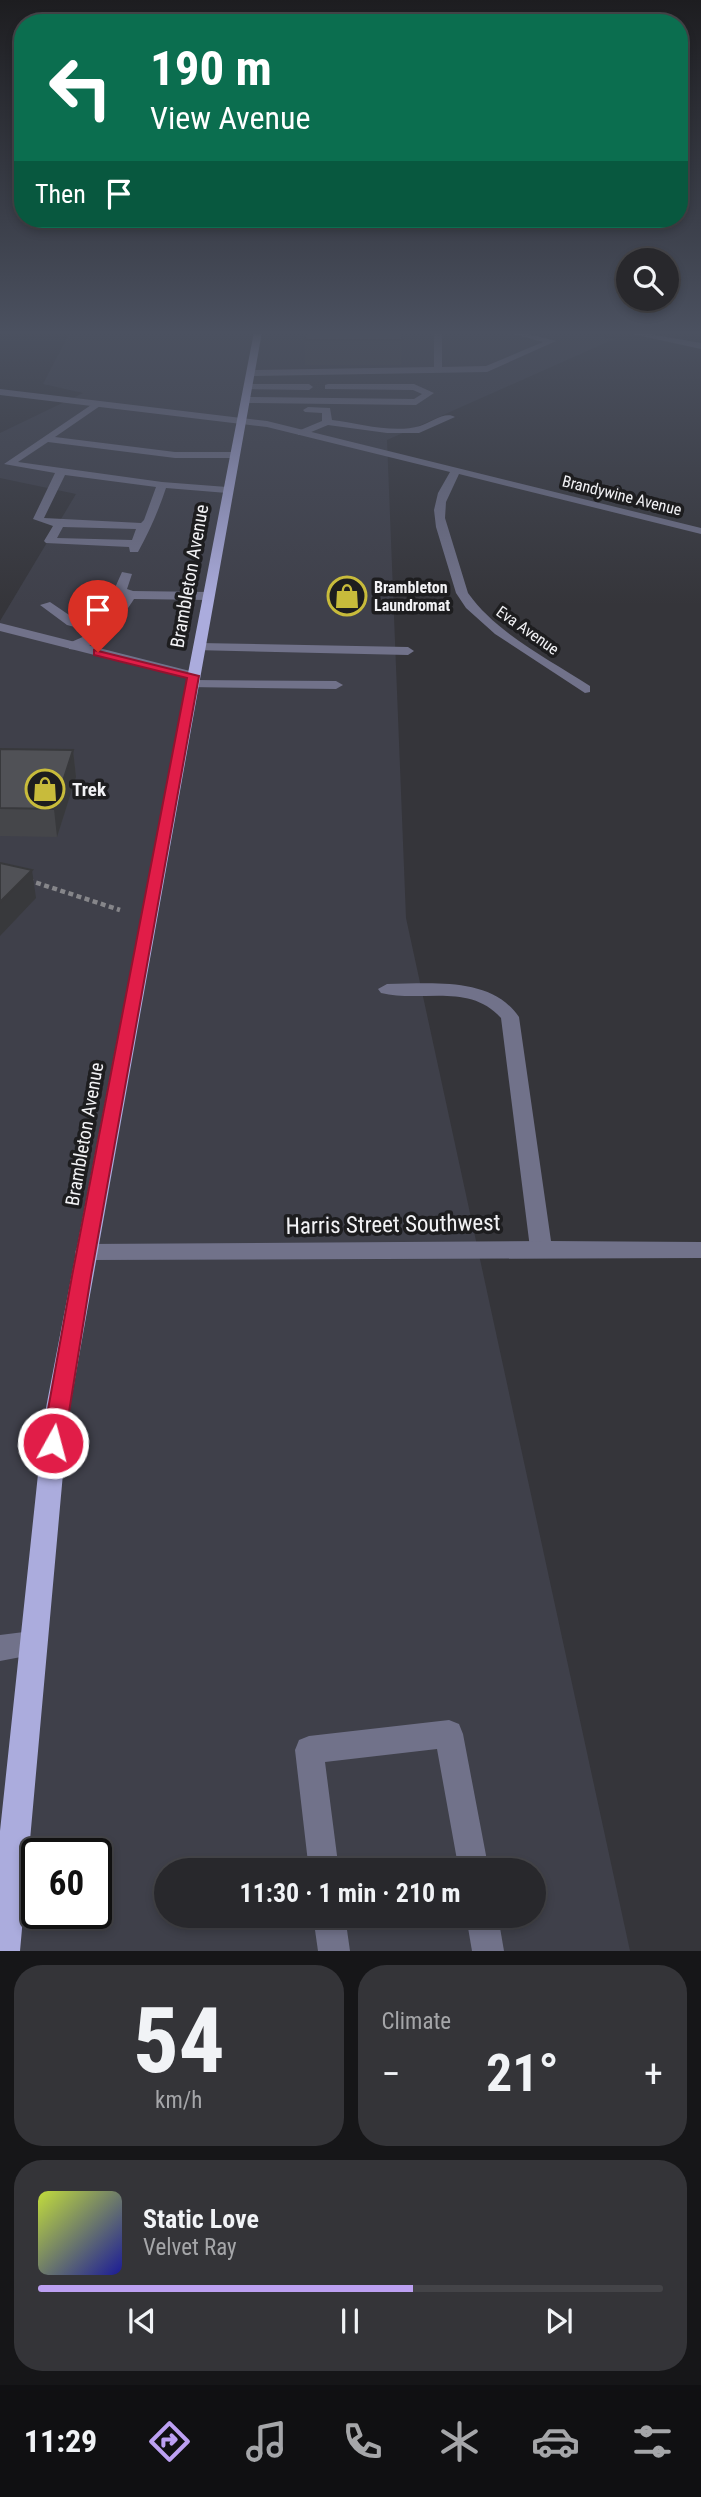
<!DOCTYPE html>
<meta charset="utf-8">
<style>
:root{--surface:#28282c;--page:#343438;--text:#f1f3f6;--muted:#a5a6a9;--line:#444448;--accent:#bca0f2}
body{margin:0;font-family:"Roboto Condensed",sans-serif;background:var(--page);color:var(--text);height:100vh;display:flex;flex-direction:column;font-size:26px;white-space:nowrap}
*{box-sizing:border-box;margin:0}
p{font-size:23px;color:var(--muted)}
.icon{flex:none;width:38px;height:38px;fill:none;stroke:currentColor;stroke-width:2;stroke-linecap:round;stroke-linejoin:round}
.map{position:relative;height:1951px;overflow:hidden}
.panel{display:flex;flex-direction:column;gap:14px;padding:14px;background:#161618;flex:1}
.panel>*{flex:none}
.banner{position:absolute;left:14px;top:14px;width:674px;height:214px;border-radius:28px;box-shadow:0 4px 10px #0003,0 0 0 2px var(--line);background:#0b6e4f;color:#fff;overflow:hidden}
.controls{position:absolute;left:616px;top:248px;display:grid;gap:14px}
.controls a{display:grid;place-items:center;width:63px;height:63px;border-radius:50%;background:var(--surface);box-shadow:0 4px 10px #0003,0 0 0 2px var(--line);font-size:35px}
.speed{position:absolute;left:21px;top:1838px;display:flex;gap:14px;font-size:35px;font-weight:700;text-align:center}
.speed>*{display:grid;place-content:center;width:91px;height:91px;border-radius:50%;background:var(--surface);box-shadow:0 4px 10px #0003,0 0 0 2px var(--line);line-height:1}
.speed .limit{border:4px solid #111;border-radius:10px;background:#fff;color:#111}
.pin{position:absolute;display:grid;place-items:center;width:60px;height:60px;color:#fff;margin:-72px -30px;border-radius:50% 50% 50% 0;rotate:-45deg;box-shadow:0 0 7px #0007}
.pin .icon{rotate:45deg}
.me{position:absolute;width:77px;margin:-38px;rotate:7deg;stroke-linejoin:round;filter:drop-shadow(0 0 5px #0008)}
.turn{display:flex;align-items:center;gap:24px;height:147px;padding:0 21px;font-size:32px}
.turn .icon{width:91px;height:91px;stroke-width:2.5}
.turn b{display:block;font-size:49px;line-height:60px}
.then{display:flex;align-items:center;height:66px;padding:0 21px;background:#0003;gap:14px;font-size:26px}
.big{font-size:52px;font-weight:700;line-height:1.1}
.panel .card{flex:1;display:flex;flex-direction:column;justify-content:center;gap:10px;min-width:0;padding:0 24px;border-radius:28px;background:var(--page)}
.panel .dial{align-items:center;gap:0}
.dial b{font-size:91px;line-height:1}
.song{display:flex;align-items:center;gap:21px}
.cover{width:84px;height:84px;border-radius:10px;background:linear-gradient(135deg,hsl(70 70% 55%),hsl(240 70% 35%))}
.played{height:7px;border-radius:4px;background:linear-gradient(90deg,var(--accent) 60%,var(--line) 60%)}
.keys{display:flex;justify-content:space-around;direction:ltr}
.heat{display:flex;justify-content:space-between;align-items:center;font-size:38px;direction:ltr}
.panel .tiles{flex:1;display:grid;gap:14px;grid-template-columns:1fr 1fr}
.card:last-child{grid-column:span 2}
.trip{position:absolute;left:154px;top:1858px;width:392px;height:70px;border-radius:35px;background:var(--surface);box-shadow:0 4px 10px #0003,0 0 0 2px var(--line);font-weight:700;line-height:70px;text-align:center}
.tab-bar{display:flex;height:112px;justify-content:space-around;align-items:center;background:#101012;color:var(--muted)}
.tab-bar .icon{width:49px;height:49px}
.tab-bar .active{color:var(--accent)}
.tab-bar b{font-size:32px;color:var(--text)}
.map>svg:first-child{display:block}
.built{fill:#3f404a;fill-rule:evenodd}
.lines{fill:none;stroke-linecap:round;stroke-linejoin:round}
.path{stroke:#86868a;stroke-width:4.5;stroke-dasharray:5 3.5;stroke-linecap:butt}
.service{fill:#71728a;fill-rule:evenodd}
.minor{fill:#71728a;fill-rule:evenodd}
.primary{fill:#abacdd;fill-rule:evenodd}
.wall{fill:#45464a}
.shaded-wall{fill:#38393c}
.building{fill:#505156;stroke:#38393c;stroke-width:2}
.route{fill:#e11d48;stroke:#92132f;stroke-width:2}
.labels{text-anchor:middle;stroke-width:7;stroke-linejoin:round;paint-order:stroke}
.far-street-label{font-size:16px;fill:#f2f2f5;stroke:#1d1d1f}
.far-poi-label{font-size:16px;font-weight:bold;fill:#f2f2f5;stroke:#1d1d1f;text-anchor:start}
.street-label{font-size:19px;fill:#f2f2f5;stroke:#1d1d1f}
.poi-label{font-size:19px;font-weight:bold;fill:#f2f2f5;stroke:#1d1d1f;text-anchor:start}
.near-street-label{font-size:23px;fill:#f2f2f5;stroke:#1d1d1f}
</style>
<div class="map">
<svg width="701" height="1951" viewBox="0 0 701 1951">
<rect width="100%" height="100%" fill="#35353a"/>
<path class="built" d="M 70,332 L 571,332 L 614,339 L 387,440 L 406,918 L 630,1951 L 0,1951 L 0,621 L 76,494 L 0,478 L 0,433 L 83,393 L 43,384 ZM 37,1853 L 96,1853 L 96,1913 L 37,1913 ZM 166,1871 L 534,1871 L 534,1916 L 166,1916 Z"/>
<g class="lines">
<path class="path" d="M 28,880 L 120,910"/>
<g class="service">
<path d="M 434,332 L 442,332 L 442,367 L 486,366 L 543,342 L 506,332 L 520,332 L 556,341 L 487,372 L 251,376 L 247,373 L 251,370 L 434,367 Z"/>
<path d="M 248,384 L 309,384 L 313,387 L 309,390 L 245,389 L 245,385 Z"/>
<path d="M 328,384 L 414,384 L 434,393 L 416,405 L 247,403 L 242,400 L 247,397 L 414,399 L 422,394 L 413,390 L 325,389 L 325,385 Z"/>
<path d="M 97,401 L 102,404 L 100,406 L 55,437 L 175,452 L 235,452 L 240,455 L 235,458 L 175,458 L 48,442 L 18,462 L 162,482 L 227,487 L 232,490 L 227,493 L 166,488 C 158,512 149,532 138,552 L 130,552 L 129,547 L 46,543 L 44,541 L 53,526 L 33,519 L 55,473 L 4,464 ZM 65,475 L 156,487 L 144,520 L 141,523 L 44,518 ZM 63,527 L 136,529 L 132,540 L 57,538 Z"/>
<path d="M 308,407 L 330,408 L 332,420 C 358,423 393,434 420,426 C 430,423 445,411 455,417 L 419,433 L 387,433 L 328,425 L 304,435 L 298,435 L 298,431 L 322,421 L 322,413 L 305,412 L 303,410 Z"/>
<path d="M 122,572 L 132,574 L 127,589 L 133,591 L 208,592 L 214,596 L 208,600 L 134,599 C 121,619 99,653 69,649 L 69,643 L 94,632 L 67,625 L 40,605 L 50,602 L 75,619 L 103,626 L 124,596 L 114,590 Z"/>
<path d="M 199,643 L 408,647 L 414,651 L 408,655 L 194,650 L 193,647 Z"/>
<path d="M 192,680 L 336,681 L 343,685 L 336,689 L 187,687 L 187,681 Z"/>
<path d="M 387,984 C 431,984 491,976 519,1017 L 552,1248 L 549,1254 L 541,1256 L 533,1254 L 530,1248 L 501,1018 C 469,982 422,1003 381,993 L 378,989 Z"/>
<path d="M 32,1631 L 42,1635 L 46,1644 L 42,1653 L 0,1661 L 0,1635 Z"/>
<path d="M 449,1720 L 459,1724 L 463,1734 L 489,1871 L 459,1871 L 437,1749 L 325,1762 L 339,1871 L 309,1871 L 295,1750 L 299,1740 L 309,1736 Z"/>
<path d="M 313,1916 L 345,1916 L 350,1951 L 318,1951 Z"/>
<path d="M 466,1916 L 498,1916 L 504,1951 L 472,1951 Z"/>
</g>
<g class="minor">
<path d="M 623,332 L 638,332 L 701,343 L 701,349 Z"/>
<path d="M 0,389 L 267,421 L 701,528 L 701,534 L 459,474 L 446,502 L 445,518 L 468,593 C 497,634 549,659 590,686 L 590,692 L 585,693 L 495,634 L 466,608 L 456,593 L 436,527 L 434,510 L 438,493 L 450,472 L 267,427 L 0,395 Z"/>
<path d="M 0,623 L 198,673 L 200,676 L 193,680 L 0,631 Z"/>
<path d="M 547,1241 L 701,1242 L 701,1258 L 86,1260 L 78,1258 L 75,1252 L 78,1246 L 86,1244 Z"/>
</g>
<path class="primary" d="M 254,332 L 262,332 L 68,1418 L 20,1951 L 0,1951 L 0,1831 L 44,1418 Z"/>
</g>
<g class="wall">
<path d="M 305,340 L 402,340 L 401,365 L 305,365 Z"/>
<path d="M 0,749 L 73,750 L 76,777 L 57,837 L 0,836 Z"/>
</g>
<g class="shaded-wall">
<path d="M 73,750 L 76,777 L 57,837 L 54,809 Z"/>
<path d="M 32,870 L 36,898 L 0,936 L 0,902 Z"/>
</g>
<g class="building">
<path d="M 306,332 L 402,332 L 402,340 L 305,340 Z"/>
<path d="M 0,749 L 73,750 L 54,809 L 0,808 Z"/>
<path d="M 0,863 L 32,870 L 0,902 Z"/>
</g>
<linearGradient id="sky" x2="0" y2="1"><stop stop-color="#1d1d20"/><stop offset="0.55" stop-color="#4b5160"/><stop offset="1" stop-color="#4b5160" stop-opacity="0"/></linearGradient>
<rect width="701" height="605" fill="url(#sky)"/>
<path class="route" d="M 94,650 L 199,676 L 91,1276 L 64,1443 L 61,1450 L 53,1452 L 45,1450 L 42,1443 L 72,1276 L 187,678 L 94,655 Z"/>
<defs>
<symbol id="shop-ring" viewBox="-11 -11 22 22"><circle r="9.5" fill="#1d1d1f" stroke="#c8bb3b" stroke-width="1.5"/><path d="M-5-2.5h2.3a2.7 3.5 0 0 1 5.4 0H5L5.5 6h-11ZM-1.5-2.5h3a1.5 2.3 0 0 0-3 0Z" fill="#c8bb3b"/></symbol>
</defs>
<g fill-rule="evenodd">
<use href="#shop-ring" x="325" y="574" width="44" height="44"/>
<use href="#shop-ring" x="23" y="767" width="44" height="44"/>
</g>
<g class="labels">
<g class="far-street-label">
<text transform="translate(622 495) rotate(14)" y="6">Brandywine Avenue</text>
<text transform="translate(528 630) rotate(35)" y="6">Eva Avenue</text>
</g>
<g class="far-poi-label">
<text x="374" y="593">Brambleton<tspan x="374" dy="18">Laundromat</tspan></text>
</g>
<g class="street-label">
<text transform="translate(189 576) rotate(-80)" y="7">Brambleton Avenue</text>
<text transform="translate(84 1134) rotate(-80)" y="7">Brambleton Avenue</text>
</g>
<g class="poi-label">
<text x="72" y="796">Trek</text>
</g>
<g class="near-street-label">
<text transform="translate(393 1224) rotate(-1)" y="8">Harris Street Southwest</text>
</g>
</g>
</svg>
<div class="controls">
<a><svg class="icon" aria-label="search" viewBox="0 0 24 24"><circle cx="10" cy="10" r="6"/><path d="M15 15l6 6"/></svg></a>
</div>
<div class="speed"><div class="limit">60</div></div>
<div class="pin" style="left:98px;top:652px;background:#d93025"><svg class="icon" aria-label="arrive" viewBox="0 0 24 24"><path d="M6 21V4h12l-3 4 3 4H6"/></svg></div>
<svg class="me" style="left:53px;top:1443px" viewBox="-20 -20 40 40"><circle r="17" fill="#e11d48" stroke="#fff" stroke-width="3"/><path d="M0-11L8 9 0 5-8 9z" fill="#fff"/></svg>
<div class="trip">11:30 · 1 min · 210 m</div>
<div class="banner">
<div class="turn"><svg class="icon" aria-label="left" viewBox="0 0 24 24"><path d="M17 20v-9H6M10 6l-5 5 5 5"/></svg><div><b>190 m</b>View Avenue</div></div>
<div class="then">Then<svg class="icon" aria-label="arrive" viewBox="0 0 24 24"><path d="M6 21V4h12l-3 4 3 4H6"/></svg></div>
</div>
</div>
<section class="panel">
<div class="tiles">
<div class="card dial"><b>54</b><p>km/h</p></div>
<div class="card"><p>Climate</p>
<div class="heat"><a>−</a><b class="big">21°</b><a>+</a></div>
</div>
<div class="card">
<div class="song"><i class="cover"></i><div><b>Static Love</b><p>Velvet Ray</p></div></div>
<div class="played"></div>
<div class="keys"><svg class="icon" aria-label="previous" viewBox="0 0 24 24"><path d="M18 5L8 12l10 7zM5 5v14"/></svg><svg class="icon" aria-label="pause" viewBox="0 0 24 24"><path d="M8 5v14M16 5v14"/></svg><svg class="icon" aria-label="next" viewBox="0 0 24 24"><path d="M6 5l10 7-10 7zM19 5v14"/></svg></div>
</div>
</div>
</section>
<nav class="tab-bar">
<b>11:29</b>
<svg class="icon active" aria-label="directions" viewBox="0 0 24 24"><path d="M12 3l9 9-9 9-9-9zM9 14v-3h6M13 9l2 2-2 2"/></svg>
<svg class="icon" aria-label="music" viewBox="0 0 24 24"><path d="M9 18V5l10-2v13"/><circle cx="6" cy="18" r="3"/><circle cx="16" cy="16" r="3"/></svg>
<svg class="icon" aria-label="phone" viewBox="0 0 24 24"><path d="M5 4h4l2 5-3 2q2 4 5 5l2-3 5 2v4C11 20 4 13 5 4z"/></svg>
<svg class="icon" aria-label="climate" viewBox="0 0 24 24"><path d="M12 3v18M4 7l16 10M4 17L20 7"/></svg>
<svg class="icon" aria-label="car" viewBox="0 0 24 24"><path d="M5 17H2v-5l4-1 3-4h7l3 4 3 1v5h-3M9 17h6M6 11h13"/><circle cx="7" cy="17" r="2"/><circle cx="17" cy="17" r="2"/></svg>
<svg class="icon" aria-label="filters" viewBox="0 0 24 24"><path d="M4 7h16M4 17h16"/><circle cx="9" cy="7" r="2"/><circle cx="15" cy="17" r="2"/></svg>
</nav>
